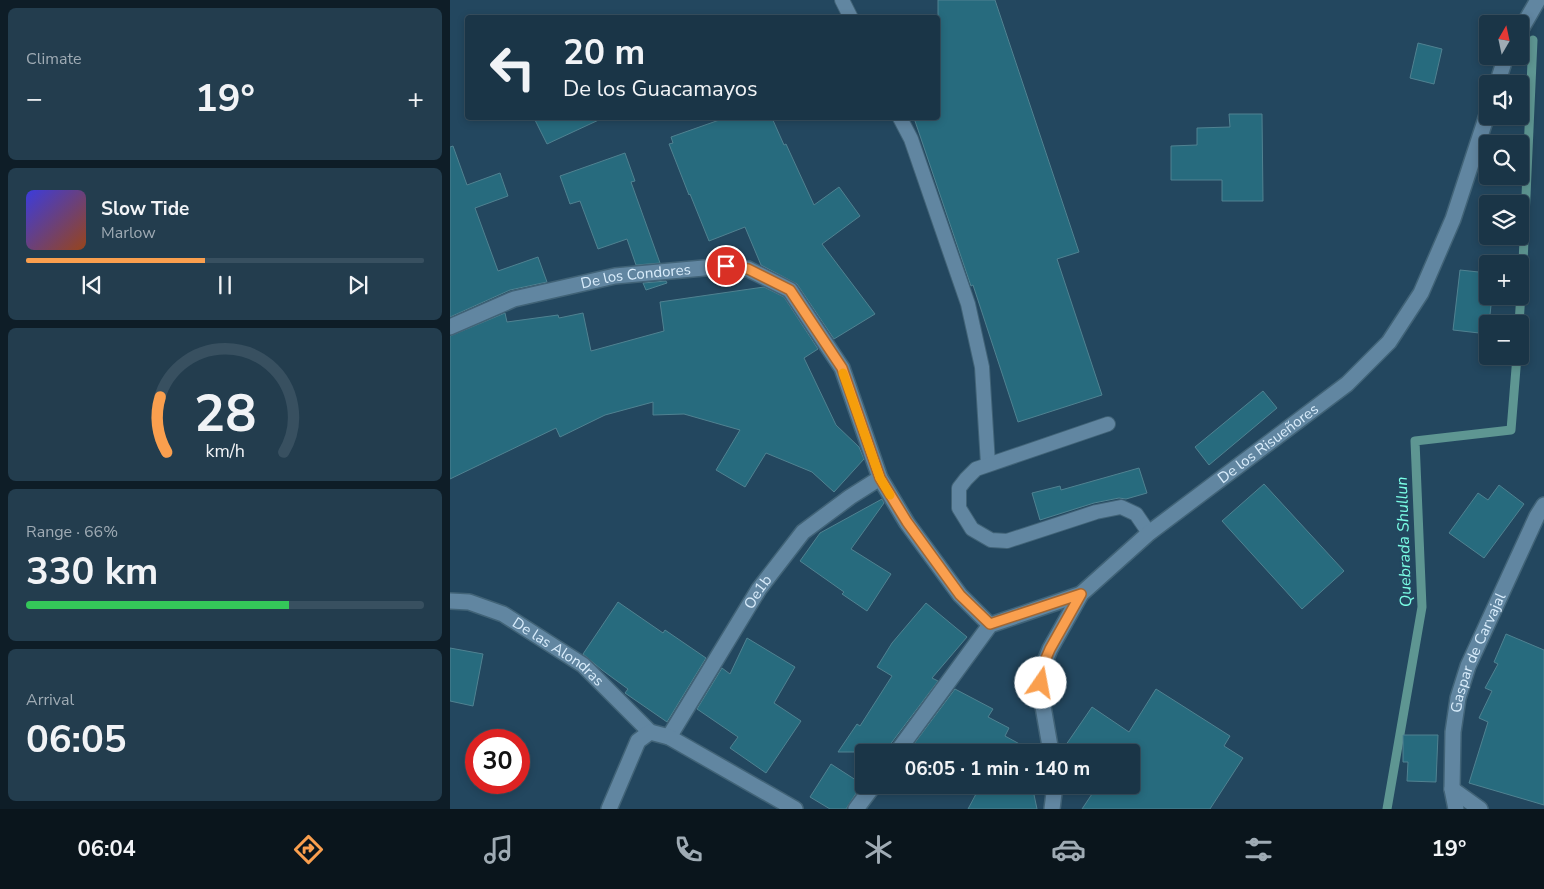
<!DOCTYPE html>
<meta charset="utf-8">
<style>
:root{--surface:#1a3547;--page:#233d4e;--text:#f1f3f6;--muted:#9fabb4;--line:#385060;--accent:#fa9f4e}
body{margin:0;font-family:"Nunito Sans",sans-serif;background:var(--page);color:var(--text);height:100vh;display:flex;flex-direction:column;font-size:19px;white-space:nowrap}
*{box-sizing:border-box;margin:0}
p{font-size:16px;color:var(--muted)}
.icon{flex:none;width:28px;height:28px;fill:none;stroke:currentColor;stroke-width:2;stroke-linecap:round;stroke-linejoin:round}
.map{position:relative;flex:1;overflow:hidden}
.drawer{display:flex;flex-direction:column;gap:8px;padding:8px;background:#0e1d27;width:450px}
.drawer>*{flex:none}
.top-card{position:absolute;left:15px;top:15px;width:475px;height:105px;border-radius:5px;box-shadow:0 2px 8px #0003,0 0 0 1px var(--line);background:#1a3547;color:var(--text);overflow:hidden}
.needle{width:32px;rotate:9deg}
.fabs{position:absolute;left:1029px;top:15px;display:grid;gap:10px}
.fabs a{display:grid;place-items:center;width:50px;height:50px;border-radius:5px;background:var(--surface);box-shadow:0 2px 8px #0003,0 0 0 1px var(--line);font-size:25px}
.speed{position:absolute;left:15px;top:729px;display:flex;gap:10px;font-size:25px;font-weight:700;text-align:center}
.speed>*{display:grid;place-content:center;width:65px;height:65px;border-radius:50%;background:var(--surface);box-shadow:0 2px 8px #0003,0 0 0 1px var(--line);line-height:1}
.speed .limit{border:8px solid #d22;background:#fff;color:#111}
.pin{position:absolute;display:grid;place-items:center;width:42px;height:42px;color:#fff;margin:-21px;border:2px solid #fff;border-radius:50%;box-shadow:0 1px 5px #0007}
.me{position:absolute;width:55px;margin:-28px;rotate:12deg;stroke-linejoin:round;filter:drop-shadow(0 0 4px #0008)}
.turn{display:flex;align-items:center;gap:18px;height:105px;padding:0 15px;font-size:22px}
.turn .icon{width:65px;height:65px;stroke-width:2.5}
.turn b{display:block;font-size:35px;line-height:42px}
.big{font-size:38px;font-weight:700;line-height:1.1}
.drawer .tile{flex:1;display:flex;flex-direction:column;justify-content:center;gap:8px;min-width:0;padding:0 18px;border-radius:8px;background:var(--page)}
.drawer .dial{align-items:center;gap:0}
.dial svg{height:130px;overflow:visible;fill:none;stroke:var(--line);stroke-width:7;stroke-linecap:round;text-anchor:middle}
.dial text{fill:var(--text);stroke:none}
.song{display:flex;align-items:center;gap:15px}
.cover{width:60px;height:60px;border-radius:8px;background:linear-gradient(135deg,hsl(240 70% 55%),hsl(20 70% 35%))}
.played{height:5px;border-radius:2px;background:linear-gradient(90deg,var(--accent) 45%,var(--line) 45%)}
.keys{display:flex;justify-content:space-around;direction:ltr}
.heat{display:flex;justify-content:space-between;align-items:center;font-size:28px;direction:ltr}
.charge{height:8px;border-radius:4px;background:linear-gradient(90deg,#34c759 66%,var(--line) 0)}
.trip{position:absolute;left:405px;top:744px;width:285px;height:50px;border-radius:5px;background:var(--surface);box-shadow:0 2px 8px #0003,0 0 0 1px var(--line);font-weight:700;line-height:50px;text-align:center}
.menu{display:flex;height:80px;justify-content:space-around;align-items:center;background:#0a151c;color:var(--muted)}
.menu .icon{width:35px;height:35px}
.menu .active{color:var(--accent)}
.menu b{font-size:22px;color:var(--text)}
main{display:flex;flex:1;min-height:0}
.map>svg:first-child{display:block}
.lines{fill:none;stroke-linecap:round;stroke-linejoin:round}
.stream{stroke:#5e9692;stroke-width:9}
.building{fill:#276b7e;stroke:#508291}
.service-casing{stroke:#416377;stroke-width:16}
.minor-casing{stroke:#416377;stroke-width:18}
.service{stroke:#6186a1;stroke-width:14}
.minor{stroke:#6186a1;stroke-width:15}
.route-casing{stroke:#a26733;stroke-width:12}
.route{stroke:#fa9f4e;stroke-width:9}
.slow{stroke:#f59e0b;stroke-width:9}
.labels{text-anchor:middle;stroke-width:5;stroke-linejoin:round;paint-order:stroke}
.street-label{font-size:15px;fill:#d9edfc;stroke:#23475f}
.water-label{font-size:16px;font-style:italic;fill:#7afde5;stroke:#23475f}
</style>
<main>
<section class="drawer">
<div class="tile"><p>Climate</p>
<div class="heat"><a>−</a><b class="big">19°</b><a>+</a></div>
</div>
<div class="tile">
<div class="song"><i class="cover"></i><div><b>Slow Tide</b><p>Marlow</p></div></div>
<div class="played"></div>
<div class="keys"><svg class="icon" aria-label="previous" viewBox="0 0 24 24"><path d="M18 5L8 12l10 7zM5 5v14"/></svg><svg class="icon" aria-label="pause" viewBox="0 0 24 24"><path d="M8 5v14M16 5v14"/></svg><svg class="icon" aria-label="next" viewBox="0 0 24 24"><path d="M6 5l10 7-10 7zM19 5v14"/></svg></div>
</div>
<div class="tile dial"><svg viewBox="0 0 100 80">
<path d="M14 69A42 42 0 1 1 86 69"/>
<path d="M14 69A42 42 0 0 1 10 35" stroke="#fa9f4e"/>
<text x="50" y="56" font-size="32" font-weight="700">28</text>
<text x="50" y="72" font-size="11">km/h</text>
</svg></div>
<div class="tile"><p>Range · 66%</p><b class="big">330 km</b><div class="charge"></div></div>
<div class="tile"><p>Arrival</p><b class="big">06:05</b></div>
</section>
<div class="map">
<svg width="1094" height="809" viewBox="0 0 1094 809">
<rect width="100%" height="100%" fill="#23475f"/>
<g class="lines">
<g class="stream">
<path d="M 1069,324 L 1073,262 L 1083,40"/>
<path d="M 937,809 L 972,607 L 965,441 L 1061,430 L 1067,356"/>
</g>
</g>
<g class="building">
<path d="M 488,0 L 545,0 L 629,252 L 607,259 L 652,395 L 568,422 L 523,285 L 521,286 L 464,118 L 488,118 Z"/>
<path d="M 968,43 L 992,49 L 984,84 L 960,78 Z"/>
<path d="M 779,114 L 812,114 L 813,201 L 772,201 L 772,180 L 721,180 L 721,146 L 747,145 L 747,128 L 780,127 Z"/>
<path d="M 84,118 L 153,118 L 97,144 Z"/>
<path d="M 275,118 L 322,118 L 334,145 L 336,144 L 364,205 L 389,187 L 410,216 L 372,244 L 425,314 L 384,339 L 347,284 L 311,265 L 295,227 L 259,241 L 240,194 L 239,195 L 219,144 L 223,143 L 221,137 Z"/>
<path d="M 3,146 L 17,185 L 50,173 L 58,196 L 25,208 L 48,271 L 88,257 L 97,282 L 60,290 L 0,317 L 0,147 Z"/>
<path d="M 175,153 L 185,181 L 181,182 L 210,263 L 186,265 L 177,239 L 148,249 L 130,201 L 120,204 L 110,176 Z"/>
<path d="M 1010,270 L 1038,273 L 1038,296 L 1042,296 L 1039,324 L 1038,324 L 1038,334 L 1003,330 Z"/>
<path d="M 216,281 L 217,283 L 196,290 L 193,283 Z"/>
<path d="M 314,287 L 334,297 L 368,349 L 354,358 L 386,425 L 409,447 L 414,459 L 384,492 L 362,472 L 316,453 L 295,487 L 266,470 L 290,430 L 234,414 L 203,415 L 203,402 L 155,415 L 110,437 L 106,428 L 0,479 L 0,336 L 55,313 L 57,322 L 108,315 L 109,318 L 133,313 L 141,351 L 214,331 L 210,302 Z"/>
<path d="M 813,391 L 827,408 L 759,465 L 745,447 Z"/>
<path d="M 689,468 L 697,493 L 676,499 L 669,498 L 644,503 L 590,520 L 582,493 L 610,486 L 611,490 Z"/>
<path d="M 814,484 L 894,571 L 852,609 L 772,521 Z"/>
<path d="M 1049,485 L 1074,504 L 1034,558 L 999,533 L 1028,493 L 1038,500 Z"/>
<path d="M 432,499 L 434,503 L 401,549 L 441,574 L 417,611 L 392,594 L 394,592 L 350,561 L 370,533 Z"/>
<path d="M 168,602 L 213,633 L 215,630 L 256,658 L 217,722 L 175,693 L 178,689 L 152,670 L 133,654 Z"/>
<path d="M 476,603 L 517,637 L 482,678 L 488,681 L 439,746 L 438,752 L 388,752 L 407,724 L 410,726 L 442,676 L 427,667 L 442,643 Z"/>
<path d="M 1056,634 L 1094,650 L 1094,805 L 1019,783 L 1038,722 L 1029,718 L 1042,691 L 1035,688 L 1048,664 L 1044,662 Z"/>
<path d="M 297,638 L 345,667 L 324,703 L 351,721 L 316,773 L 280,748 L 288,737 L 247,709 L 272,668 L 280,674 Z"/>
<path d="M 0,648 L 33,654 L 23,706 L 0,701 Z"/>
<path d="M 505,689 L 543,709 L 538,717 L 559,728 L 555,736 L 575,747 L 576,752 L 458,752 Z"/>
<path d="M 706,689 L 780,736 L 774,746 L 793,758 L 760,809 L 632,809 L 644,791 L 634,785 L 681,785 L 681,752 L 611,752 L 642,707 L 679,732 Z"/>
<path d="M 953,735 L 988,735 L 986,782 L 957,781 L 958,762 L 953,762 Z"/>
<path d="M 381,764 L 412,784 L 396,809 L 380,809 L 360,797 Z"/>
<path d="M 510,785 L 582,785 L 587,809 L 518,809 L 526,794 Z"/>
</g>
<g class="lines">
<defs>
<g id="service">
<path d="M 392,0 L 401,18"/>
<path d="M 450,118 L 461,139 L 518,304 L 532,367 L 538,464"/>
<path d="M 658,424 L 526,469 L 516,479 L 509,488 L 509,508 L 522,529 L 541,540 L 557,541 L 646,512 L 671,507 L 686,514 L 699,533"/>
</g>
<g id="minor">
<path d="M 1070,31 L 1088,0"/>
<path d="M 1047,84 L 1056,56"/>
<path id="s1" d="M 0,327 L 64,299 L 165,276 L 276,266 L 298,269 L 340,290 L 392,368 L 430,478 L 457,523 L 510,595 L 540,625"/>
<path id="s2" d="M 0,601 L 19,602 L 53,614 L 133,665 L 200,732"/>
<path id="s3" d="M 219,737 L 309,589 L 353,532 L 400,497 L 430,478"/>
<path d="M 447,752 L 540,625 L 631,594"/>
<path id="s4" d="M 601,752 L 591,695 L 591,671 L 600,649 L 631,594 L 699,533 L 897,384 L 939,342 L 971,293 L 1003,219 L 1038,112"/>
<path d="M 1002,789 L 1030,809"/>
<path d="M 159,809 L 188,741 L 200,732 L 219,737 L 345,809"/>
<path d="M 406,809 L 424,785"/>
<path d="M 602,809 L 605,785"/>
<path id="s5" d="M 1006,809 L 1002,789 L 1003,732 L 1008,698 L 1018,666 L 1087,516 L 1094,505"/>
</g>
</defs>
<use href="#service" class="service-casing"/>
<use href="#minor" class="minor-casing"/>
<use href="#service" class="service"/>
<use href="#minor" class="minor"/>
</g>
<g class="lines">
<defs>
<path id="route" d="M 276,266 L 298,269 L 340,290 L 392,368 L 430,478 L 457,522 L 510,595 L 540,624 L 631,594 L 600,649 L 591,670 L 591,683"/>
</defs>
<use href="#route" class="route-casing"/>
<use href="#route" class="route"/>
<path class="slow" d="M 393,373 L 430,478 L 440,495"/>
</g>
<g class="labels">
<g class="street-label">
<text dy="5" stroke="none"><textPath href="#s1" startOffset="194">De los Condores</textPath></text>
<text dy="5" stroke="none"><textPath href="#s4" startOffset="409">De los Risueñores</textPath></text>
<text dy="5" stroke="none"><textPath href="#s3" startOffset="170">Oe1b</textPath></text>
<text dy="5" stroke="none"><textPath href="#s2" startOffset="122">De las Alondras</textPath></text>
<text dy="5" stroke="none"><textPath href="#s5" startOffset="161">Gaspar de Carvajal</textPath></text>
</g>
<g class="water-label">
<text transform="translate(953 542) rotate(-92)" y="6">Quebrada Shullun</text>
</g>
</g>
</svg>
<div class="fabs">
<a><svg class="needle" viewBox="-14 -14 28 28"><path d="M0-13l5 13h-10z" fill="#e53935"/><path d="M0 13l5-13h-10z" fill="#9fabb4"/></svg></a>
<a><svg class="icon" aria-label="sound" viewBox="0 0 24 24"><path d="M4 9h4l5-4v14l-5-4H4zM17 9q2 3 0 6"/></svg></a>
<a><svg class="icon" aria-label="search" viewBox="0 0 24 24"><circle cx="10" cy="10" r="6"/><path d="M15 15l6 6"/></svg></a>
<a><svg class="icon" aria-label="layers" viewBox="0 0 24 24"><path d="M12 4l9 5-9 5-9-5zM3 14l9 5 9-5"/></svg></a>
<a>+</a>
<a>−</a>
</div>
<div class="speed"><div class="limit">30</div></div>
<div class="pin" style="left:276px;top:266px;background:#d93025"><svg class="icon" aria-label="arrive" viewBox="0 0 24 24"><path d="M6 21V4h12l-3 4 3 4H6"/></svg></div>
<svg class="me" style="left:591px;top:683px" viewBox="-20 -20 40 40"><circle r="19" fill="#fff"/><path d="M0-13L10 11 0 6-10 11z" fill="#fa9f4e"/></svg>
<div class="trip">06:05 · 1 min · 140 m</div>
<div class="top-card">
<div class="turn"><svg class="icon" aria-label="left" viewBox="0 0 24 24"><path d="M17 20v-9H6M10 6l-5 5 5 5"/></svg><div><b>20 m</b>De los Guacamayos</div></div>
</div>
</div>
</main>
<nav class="menu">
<b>06:04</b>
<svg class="icon active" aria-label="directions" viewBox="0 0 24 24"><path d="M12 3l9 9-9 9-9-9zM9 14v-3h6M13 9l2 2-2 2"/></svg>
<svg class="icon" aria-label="music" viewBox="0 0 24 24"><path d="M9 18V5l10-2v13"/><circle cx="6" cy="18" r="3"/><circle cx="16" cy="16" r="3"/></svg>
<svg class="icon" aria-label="phone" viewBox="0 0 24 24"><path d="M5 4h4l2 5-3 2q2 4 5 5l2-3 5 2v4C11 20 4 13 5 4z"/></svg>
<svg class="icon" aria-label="climate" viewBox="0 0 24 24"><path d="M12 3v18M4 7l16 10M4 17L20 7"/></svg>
<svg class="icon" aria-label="car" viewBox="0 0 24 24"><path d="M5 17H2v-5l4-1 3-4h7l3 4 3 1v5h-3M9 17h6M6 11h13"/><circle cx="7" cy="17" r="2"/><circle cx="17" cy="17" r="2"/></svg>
<svg class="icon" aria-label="filters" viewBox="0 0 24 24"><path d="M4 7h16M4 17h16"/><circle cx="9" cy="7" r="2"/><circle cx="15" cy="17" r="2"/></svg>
<b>19°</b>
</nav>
